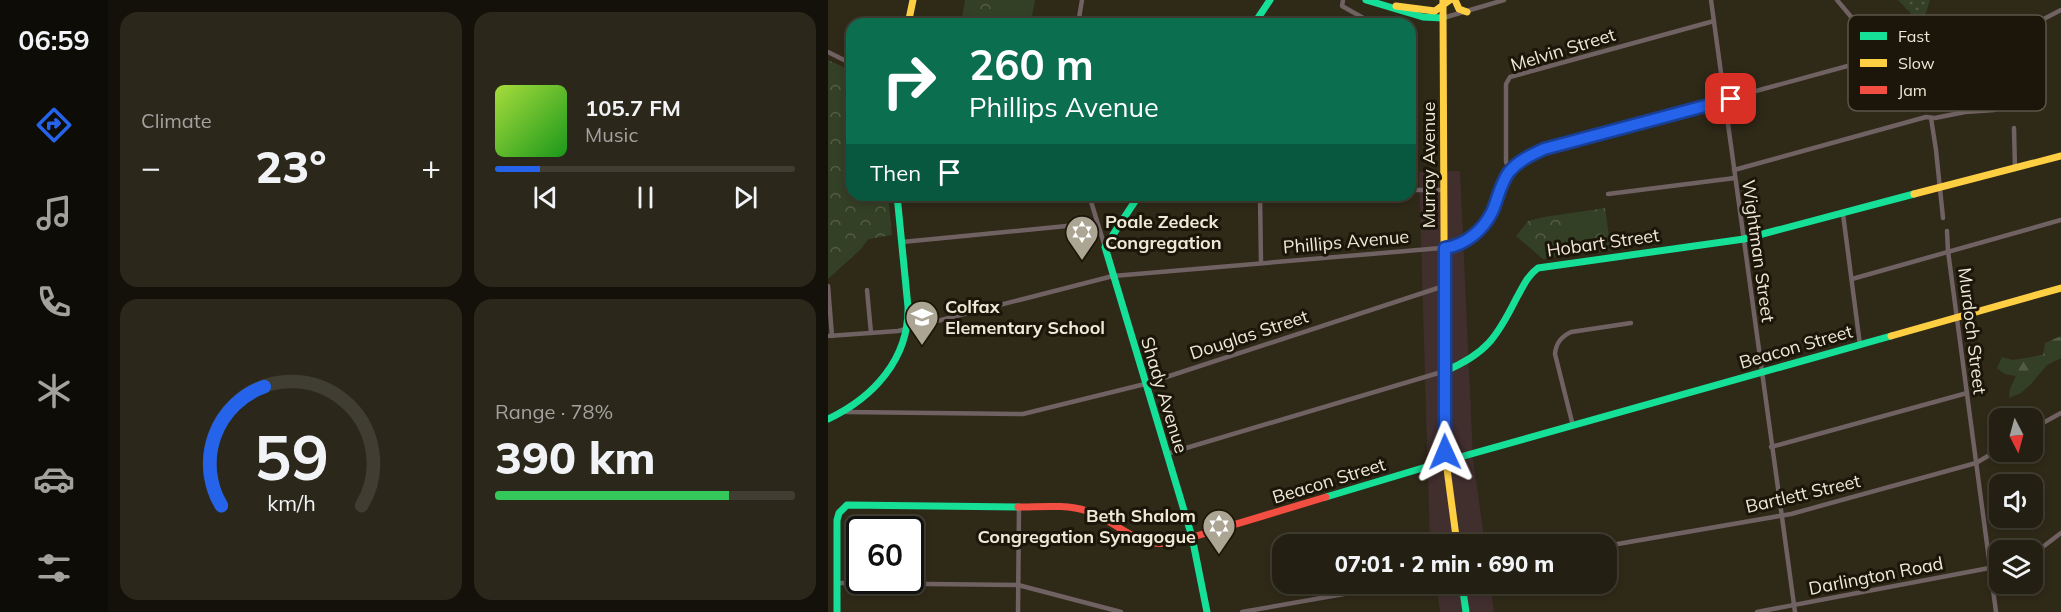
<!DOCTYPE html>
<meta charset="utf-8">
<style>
:root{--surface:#231f12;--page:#2b271b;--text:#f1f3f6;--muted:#a3a29f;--line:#403d32;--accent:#2563eb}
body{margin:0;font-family:Mulish,sans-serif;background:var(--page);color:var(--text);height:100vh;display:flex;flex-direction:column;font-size:22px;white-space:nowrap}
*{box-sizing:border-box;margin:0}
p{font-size:20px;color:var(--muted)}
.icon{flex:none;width:33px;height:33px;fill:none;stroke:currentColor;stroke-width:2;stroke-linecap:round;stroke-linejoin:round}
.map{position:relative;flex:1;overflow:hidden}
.drawer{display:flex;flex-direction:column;gap:12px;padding:12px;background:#13110a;width:720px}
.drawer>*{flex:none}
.banner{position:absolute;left:18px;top:18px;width:570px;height:183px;border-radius:18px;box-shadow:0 3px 9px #0003,0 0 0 2px var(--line);background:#0b6e4f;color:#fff;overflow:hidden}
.needle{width:39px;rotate:174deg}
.controls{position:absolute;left:1161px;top:408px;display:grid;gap:12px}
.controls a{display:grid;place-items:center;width:54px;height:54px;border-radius:12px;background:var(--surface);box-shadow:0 3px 9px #0003,0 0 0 2px var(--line);font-size:30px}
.speed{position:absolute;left:18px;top:516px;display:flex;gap:12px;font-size:30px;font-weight:700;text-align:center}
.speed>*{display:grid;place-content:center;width:78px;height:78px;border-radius:50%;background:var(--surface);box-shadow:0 3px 9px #0003,0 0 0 2px var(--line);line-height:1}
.speed .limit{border:3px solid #111;border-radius:9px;background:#fff;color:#111}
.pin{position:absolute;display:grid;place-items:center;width:51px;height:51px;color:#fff;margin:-26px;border-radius:12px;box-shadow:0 3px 9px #0006}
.me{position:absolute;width:66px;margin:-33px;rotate:359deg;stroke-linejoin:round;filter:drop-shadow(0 0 4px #0008)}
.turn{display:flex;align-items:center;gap:21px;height:126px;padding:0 24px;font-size:27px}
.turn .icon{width:78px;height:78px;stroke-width:2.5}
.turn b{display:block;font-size:42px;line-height:51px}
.then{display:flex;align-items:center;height:57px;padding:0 24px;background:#0003;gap:12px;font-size:22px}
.big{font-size:45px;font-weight:800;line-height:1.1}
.drawer .card{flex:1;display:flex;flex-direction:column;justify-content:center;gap:9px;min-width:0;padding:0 21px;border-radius:18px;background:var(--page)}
.drawer .dial{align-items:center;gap:0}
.dial svg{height:156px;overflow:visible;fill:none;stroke:var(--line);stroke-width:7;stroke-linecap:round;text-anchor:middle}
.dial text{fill:var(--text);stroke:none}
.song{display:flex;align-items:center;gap:18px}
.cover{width:72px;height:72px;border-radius:9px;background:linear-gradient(135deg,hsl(80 70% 55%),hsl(120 70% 35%))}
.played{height:6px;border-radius:3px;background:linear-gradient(90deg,var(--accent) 15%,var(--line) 15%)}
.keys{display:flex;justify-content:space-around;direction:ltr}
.heat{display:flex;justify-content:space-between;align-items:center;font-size:33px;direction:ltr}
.charge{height:9px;border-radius:4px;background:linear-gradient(90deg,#34c759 78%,var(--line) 0)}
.drawer .tiles{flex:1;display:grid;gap:12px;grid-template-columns:repeat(2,1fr)}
.trip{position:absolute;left:444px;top:534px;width:345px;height:60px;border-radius:18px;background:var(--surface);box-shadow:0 3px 9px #0003,0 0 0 2px var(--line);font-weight:800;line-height:60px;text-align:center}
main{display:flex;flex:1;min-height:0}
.dock{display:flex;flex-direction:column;width:108px;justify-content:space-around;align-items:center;background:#0e0c07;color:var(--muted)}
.dock .icon{width:42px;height:42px}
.dock .on{color:var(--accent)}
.dock b{font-size:27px;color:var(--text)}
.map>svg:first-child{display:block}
.commercial{fill:#412f2e}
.grass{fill:url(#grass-dots)}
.forest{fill:url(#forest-firs)}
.park{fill:url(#park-crowns)}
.garden{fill:#344025}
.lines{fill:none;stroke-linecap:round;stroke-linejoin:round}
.street{stroke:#706162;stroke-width:4.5}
.fast{stroke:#16e098;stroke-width:7}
.slow{stroke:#ffcf43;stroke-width:7}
.jam{stroke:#f24e42;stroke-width:7}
.route-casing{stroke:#184099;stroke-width:15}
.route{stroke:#2563eb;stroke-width:10}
.labels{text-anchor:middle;stroke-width:6;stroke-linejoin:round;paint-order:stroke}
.street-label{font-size:18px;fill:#f0e8d7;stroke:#1b1609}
.poi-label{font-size:18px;font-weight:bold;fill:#f0e8d7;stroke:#1b1609;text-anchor:start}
.key{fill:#1b1609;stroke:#5b5547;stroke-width:1.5}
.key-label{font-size:16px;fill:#f0e8d7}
</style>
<main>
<nav class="dock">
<b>06:59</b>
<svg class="icon on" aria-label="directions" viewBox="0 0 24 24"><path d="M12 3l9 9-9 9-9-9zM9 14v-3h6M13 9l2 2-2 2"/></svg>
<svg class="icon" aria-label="music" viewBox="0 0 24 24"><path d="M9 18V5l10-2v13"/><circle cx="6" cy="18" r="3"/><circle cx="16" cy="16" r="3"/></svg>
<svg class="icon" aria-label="phone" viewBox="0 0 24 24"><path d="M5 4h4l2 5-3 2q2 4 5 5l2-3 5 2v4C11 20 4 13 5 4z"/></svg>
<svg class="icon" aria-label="climate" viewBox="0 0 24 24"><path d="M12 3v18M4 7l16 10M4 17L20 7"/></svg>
<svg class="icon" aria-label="car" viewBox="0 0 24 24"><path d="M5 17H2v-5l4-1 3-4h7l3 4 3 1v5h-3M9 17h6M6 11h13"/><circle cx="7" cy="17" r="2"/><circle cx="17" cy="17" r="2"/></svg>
<svg class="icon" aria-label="filters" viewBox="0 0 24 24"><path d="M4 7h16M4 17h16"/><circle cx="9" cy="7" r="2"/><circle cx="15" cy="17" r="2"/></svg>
</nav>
<section class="drawer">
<div class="tiles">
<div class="card"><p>Climate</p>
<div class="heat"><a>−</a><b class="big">23°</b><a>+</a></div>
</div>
<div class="card">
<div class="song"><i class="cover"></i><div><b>105.7 FM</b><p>Music</p></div></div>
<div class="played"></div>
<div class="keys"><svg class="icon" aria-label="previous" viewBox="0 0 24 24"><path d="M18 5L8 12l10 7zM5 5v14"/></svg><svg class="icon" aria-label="pause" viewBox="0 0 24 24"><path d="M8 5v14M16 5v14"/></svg><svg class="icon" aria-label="next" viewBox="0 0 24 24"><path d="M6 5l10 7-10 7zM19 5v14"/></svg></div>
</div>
<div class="card dial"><svg viewBox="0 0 100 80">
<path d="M14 69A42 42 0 1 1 86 69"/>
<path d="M14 69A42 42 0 0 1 36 8" stroke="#2563eb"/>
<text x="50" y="56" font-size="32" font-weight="700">59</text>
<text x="50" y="72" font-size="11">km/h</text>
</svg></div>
<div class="card"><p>Range · 78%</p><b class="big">390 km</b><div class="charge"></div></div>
</div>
</section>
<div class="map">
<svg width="1233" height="612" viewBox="0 0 1233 612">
<defs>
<pattern id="grass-dots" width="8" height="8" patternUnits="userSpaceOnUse" patternTransform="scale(1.5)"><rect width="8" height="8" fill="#344025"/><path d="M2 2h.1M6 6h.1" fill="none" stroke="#525c44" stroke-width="1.8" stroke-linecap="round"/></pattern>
<pattern id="forest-firs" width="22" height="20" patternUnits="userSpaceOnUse" patternTransform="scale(1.5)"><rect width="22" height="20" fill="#344025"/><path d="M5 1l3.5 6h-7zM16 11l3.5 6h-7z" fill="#525c44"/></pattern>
<pattern id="park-crowns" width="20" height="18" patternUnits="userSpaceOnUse" patternTransform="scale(1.5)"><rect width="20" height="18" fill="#344025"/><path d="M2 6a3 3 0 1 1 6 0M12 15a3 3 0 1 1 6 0" fill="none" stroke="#525c44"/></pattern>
</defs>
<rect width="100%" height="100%" fill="#2f2918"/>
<g class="commercial">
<path d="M 632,171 L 645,459 L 657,544 L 602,544 L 591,172 Z"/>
<path d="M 608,584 L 662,584 L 666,612 L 612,612 Z"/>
</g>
<path class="grass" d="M 1070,0 L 1102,0 L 1094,25 Z"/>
<g class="forest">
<path d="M 0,209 L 42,237 L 33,249 L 0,279 Z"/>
<path d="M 1233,336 L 1233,358 L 1219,365 L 1203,384 L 1193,393 L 1181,398 L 1182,389 L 1188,376 L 1177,374 L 1169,368 L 1174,357 L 1185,360 L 1215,355 L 1217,343 Z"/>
</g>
<g class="park">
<path d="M 137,0 L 207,0 L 202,24 L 133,24 Z"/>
<path d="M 0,60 L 24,71 L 24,195 L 60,195 L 64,235 L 25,242 L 0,264 Z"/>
<path d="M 777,208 L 783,250 L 715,259 L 688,236 L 700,221 L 716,217 Z"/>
</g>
<g class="garden">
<path d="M 168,0 L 207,0 L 202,24 L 177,24 L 166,10 Z"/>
<path d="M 763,212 L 766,240 L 751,242 L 752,246 L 737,248 L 733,215 Z"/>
</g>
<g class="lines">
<g class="street">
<path d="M 515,0 L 514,6 L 546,24"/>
<path d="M 883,0 L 967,612"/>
<path d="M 1009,0 L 1056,56 C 1064,64 1072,67 1083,67 L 1169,43 L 1233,10"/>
<path d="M 432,16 L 444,24"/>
<path d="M 615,18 L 676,0"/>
<path d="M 250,24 L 254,0"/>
<path d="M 0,52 L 24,64"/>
<path d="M 1103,118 L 1108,150 L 1115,218"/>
<path d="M 1186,128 L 1187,169"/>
<path d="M 682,170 L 678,162 L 678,84 L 682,77 L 886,21"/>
<path d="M 906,170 L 1098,117 L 1107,118 L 1137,112 L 1166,110"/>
<path d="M 582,190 L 616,190"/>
<path d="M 780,194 L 907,178"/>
<path d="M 261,195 L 277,247"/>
<path d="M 432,195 L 433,263"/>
<path d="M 1015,214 L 1032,345"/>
<path d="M 1119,231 L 1120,251 L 1168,612"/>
<path d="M 74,242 L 269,223"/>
<path d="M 1024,279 L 1233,220"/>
<path d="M 0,286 L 4,336"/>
<path d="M 39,290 L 43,333"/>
<path d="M 0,336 L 70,331 L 285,276 L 625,247 C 642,240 657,227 665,210 C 669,200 671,189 676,179 C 684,163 700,156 716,149 L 1056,56"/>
<path d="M 18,412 L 195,414 L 317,384 L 616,286"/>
<path d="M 745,426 L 727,354 C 728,343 733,337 743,332 L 803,323"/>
<path d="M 1204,429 L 1233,413"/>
<path d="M 943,447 L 1139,393"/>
<path d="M 338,454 L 617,371"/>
<path d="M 778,546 L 963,514 L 1148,463 L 1172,449"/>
<path d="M 1204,553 L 1216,546 L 1233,533"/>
<path d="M 10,583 L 190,585 L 293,612"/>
<path d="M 190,612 L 191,506"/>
<path d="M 414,612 L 573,584"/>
<path d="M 929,612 L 1172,566"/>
</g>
<g class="fast">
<path d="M 538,0 L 595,17 L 615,18"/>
<path d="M 426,24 L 442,0"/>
<path d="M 311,195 L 277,247 L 364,537 L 379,612"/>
<path d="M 617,371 C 658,354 669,337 688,299 C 695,287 699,276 710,268 L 916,239 L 1086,194"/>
<path d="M 0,419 C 45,398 81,359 80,307 L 69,195"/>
<path d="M 498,497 L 618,461 L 1063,336"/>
<path d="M 634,584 L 638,612"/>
<path d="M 9,612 L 9,520 L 11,513 L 19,505 L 190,507"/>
</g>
<g class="slow">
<path d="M 622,0 L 615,5 L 617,454 L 629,544"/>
<path d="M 627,0 L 631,9 L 639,12"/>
<path d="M 568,6 L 607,11 L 615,5 L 615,0"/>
<path d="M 80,24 L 85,0"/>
<path d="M 1086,194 L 1233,156"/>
<path d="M 1063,336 L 1233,288"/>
</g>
<path class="jam" d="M 190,507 C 212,507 238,504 259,511 C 282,518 302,540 326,543 C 332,544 339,543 345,543 L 498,497"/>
</g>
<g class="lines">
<defs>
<path id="route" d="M 617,452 L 617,248 C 638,245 655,230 664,212 C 670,199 672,184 681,172 C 690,161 703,155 716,149 L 903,99"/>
</defs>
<use href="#route" class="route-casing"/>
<use href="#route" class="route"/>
</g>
<defs>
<symbol id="synagogue-pin" viewBox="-11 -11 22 30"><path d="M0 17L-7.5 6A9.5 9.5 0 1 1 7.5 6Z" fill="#aca594" stroke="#1b1609"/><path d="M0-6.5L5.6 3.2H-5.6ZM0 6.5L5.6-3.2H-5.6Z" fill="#fff"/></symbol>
<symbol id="school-pin" viewBox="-11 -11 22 30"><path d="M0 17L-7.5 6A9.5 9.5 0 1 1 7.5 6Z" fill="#aca594" stroke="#1b1609"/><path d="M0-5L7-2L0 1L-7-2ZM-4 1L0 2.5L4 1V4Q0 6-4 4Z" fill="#fff"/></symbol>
</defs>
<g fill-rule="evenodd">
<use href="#synagogue-pin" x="235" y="213" width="38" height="52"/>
<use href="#school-pin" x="75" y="298" width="38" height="52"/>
<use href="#synagogue-pin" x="372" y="507" width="38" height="52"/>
</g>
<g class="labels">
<g class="street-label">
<text transform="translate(735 50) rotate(-17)" y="6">Melvin Street</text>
<text transform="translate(601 165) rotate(-90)" y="6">Murray Avenue</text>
<text transform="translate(518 242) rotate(-5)" y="6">Phillips Avenue</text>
<text transform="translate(775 243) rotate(-8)" y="6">Hobart Street</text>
<text transform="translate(930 251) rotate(82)" y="6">Wightman Street</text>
<text transform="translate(1144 331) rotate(83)" y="6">Murdoch Street</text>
<text transform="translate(421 335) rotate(-18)" y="6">Douglas Street</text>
<text transform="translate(968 347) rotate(-16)" y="6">Beacon Street</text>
<text transform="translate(336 395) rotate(73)" y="6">Shady Avenue</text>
<text transform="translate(501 481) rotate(-17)" y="6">Beacon Street</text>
<text transform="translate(975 494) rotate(-13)" y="6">Bartlett Street</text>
<text transform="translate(1048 576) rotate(-11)" y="6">Darlington Road</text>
</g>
<g class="poi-label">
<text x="277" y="228">Poale Zedeck<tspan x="277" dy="21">Congregation</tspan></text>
<text x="117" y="313">Colfax<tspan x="117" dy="21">Elementary School</tspan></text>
<text x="368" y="522" text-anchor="end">Beth Shalom<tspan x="368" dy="21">Congregation Synagogue</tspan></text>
</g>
</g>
<rect x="1020" y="15" width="198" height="96" rx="9" class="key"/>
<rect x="1032" y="32" width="27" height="8" fill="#16e098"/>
<rect x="1032" y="59" width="27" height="8" fill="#ffcf43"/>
<rect x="1032" y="86" width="27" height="8" fill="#f24e42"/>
<g class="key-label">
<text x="1070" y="42">Fast</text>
<text x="1070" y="69">Slow</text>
<text x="1070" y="96">Jam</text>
</g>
</svg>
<div class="controls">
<a><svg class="needle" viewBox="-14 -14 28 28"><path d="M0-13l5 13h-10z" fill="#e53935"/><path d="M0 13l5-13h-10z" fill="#a3a29f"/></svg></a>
<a><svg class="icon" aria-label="sound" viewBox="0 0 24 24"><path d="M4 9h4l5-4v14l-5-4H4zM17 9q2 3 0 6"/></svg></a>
<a><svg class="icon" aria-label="layers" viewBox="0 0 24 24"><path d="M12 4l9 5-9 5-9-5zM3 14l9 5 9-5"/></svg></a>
</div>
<div class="speed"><div class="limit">60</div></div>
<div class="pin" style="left:903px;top:99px;background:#d93025"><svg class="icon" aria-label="arrive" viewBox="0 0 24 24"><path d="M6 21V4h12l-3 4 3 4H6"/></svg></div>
<svg class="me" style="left:617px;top:452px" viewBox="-20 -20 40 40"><path d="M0-17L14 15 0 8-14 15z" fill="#2563eb" stroke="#fff" stroke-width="4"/></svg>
<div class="trip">07:01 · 2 min · 690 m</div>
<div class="banner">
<div class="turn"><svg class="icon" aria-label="right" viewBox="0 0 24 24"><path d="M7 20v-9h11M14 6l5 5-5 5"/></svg><div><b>260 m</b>Phillips Avenue</div></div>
<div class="then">Then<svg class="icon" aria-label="arrive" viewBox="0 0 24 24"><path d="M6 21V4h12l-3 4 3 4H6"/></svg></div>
</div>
</div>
</main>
